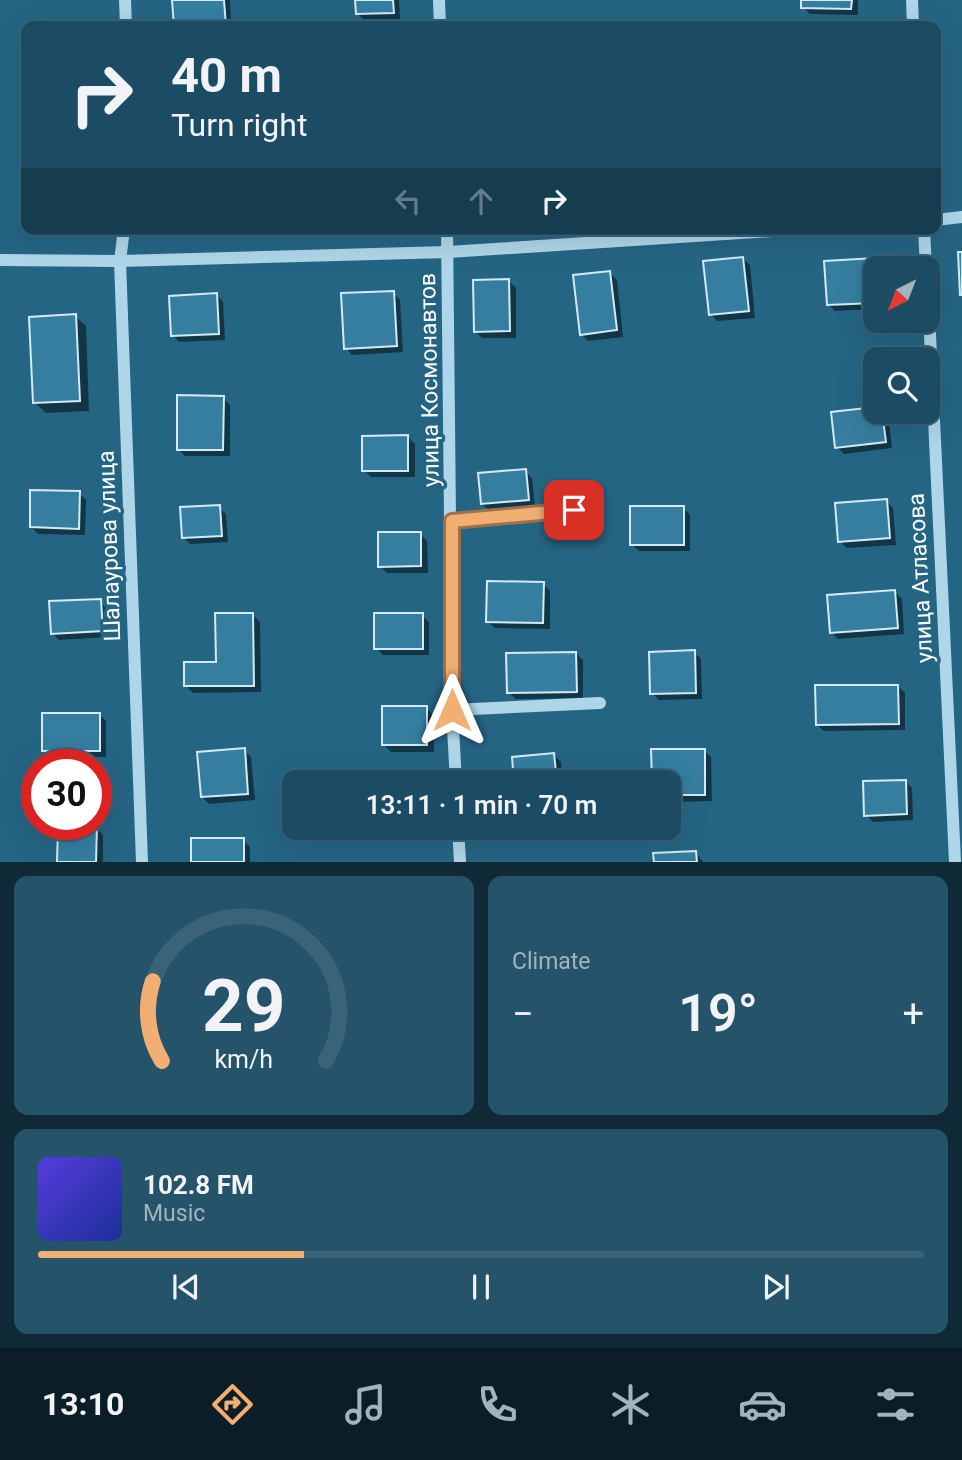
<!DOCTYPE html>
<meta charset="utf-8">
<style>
:root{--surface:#1c4c63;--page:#255369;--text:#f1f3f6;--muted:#a0b4be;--line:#3a6378;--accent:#f1af73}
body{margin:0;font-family:Roboto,sans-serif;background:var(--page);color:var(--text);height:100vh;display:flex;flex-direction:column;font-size:26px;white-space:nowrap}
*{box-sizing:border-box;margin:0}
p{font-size:23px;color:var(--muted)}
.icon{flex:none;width:38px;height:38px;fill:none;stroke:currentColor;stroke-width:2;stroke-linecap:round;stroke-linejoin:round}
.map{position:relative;height:862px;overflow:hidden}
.drawer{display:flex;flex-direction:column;gap:14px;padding:14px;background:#0f2a36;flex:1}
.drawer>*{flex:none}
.top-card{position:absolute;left:21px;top:21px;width:920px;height:214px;border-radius:14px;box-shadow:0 7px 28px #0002,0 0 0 2px var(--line);background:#1c4c63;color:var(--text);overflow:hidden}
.needle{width:46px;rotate:222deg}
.controls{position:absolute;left:863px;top:256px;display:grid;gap:14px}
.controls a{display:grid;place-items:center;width:77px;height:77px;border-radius:14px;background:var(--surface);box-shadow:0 7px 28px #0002,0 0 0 2px var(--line);font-size:35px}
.speed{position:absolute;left:21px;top:749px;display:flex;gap:14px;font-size:35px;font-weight:700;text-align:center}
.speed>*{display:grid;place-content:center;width:91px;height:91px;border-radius:50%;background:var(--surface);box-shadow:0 7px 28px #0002,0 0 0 2px var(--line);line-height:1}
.speed .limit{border:10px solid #d22;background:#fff;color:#111}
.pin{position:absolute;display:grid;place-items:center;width:60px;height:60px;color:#fff;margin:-30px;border-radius:14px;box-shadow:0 4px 10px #0006}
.me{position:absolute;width:77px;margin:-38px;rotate:0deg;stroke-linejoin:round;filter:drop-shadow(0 0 5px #0008)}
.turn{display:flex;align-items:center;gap:24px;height:147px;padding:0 35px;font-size:32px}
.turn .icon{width:91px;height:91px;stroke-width:2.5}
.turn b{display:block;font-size:49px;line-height:60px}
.lanes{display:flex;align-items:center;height:66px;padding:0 35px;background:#0003;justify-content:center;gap:35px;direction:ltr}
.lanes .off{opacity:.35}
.big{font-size:52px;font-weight:600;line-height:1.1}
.drawer .card{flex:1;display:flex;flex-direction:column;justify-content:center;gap:10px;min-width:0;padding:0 24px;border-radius:14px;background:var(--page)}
.drawer .dial{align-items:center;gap:0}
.dial svg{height:182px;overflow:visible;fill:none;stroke:var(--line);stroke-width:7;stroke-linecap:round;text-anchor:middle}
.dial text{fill:var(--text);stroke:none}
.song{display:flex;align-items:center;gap:21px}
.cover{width:84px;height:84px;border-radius:10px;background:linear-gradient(135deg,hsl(250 70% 55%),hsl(230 70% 35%))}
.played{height:7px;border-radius:4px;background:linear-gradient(90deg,var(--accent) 30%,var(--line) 30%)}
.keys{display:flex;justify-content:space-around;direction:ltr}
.heat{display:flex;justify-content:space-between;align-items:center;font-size:38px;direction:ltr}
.drawer .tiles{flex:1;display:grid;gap:14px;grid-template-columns:1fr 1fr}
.card:last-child{grid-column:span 2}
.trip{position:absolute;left:282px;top:770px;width:399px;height:70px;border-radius:14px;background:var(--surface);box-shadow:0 7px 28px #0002,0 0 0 2px var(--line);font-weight:600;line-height:70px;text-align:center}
.menu{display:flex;height:112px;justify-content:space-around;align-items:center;background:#0b1e28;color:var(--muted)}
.menu .icon{width:49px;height:49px}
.menu .selected{color:var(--accent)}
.menu b{font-size:32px;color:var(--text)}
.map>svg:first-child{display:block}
.shadow{fill:#0007}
.building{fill:#357ea0;stroke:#d2ebf6;stroke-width:2}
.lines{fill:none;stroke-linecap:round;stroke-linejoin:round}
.minor{stroke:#aed6e8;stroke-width:12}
.route-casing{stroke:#9d724b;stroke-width:18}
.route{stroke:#f1af73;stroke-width:12}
.labels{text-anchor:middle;stroke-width:7;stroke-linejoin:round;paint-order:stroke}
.street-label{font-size:23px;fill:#fff;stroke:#256584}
</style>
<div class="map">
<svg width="962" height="862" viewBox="0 0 962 862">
<rect width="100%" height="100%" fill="#256584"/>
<g class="shadow">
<path d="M 174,0 L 230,0 L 231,26 L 175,26 Z"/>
<path d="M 357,0 L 399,0 L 400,19 L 364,20 L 357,13 Z"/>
<path d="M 803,0 L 858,0 L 858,15 L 810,14 L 803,7 Z"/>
<path d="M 743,259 L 750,265 L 755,318 L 717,321 L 710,314 Z"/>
<path d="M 876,260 L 883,268 L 875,268 L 875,309 L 835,311 L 828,304 Z"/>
<path d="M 610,273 L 617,280 L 623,337 L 588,341 L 581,334 Z"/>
<path d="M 509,281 L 516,288 L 516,338 L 482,338 L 475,331 Z"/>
<path d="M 393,293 L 400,300 L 403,352 L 352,355 L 346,348 Z"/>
<path d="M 217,295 L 223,302 L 225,340 L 179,342 L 173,335 Z"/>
<path d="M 75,316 L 86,326 L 89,411 L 46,413 L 35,403 Z"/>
<path d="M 223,398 L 230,405 L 230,456 L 185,456 L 178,449 Z"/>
<path d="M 875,408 L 875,411 L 884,411 L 888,415 L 892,448 L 844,454 L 837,447 Z"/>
<path d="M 408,437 L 415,444 L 415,477 L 371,477 L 364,470 Z"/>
<path d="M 525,471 L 532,478 L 535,507 L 489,510 L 482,504 Z"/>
<path d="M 79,493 L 86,500 L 85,535 L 38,534 L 31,527 Z"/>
<path d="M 886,501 L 893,508 L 896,545 L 847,548 L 840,541 Z"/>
<path d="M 219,507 L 226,514 L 228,542 L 190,544 L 183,537 Z"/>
<path d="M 683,508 L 690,515 L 690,551 L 639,551 L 632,545 Z"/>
<path d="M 420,534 L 427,541 L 428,573 L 387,573 L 380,566 Z"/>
<path d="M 543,584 L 550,591 L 550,629 L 495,628 L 488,621 Z"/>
<path d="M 895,592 L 902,599 L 904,634 L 838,639 L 831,632 Z"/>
<path d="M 100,601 L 107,608 L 109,637 L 59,640 L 52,633 Z"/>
<path d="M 253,615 L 260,622 L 261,692 L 193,693 L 186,686 L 217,663 Z"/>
<path d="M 422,615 L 429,622 L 429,655 L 383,655 L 376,648 Z"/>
<path d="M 694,652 L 701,659 L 702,699 L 659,700 L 652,693 Z"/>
<path d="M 576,653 L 583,660 L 583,698 L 516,699 L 509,693 Z"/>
<path d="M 898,686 L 905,693 L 905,730 L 824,731 L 817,725 Z"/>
<path d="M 426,708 L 433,715 L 434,752 L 391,752 L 384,745 Z"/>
<path d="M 99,714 L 106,721 L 106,757 L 51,757 L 44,750 Z"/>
<path d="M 244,750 L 251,757 L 255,800 L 209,804 L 202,797 Z"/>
<path d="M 704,750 L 711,757 L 712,801 L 668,802 L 668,782 L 653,782 L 653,751 Z"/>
<path d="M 554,755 L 561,762 L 562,782 L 515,782 L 514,758 Z"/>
<path d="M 905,781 L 912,788 L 913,820 L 873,822 L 866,815 Z"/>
<path d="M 96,828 L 103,835 L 103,862 L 59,862 Z"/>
<path d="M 389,828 L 437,828 L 437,836 L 396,837 Z"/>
<path d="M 243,840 L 250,847 L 250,862 L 192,862 Z"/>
<path d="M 696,853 L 703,862 L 656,862 Z"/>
</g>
<g class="building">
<path d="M 172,0 L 224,0 L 226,26 L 174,26 Z"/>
<path d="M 355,0 L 393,0 L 394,13 L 356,14 Z"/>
<path d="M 801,0 L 852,0 L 851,9 L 801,8 Z"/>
<path d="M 958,252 L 962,252 L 962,295 L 960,295 Z"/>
<path d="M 743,257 L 749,311 L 709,315 L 703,261 Z"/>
<path d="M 876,258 L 875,303 L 827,305 L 824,261 Z"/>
<path d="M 610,271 L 617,330 L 580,335 L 573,275 Z"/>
<path d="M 509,279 L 510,331 L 474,332 L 473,280 Z"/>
<path d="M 394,291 L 397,346 L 344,349 L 341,293 Z"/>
<path d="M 217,293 L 219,334 L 171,336 L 169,296 Z"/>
<path d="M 76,314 L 80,401 L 33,403 L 29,317 Z"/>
<path d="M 177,395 L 224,396 L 223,450 L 177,450 Z"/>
<path d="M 875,407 L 875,411 L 882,411 L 886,442 L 835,448 L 831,412 Z"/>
<path d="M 408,435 L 408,471 L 362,471 L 362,436 Z"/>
<path d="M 526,469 L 529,500 L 481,504 L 478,473 Z"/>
<path d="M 30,490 L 80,491 L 79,529 L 30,527 Z"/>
<path d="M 887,499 L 890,538 L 838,542 L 835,503 Z"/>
<path d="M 220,505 L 222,536 L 182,538 L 180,507 Z"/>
<rect x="630" y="506" width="54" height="39"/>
<path d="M 378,532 L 421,532 L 421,566 L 378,567 Z"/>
<path d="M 487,581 L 544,582 L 543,623 L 486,622 Z"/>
<path d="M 895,590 L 898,628 L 830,633 L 827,595 Z"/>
<path d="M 101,599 L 103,631 L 51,634 L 49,601 Z"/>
<path d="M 215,613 L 253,613 L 254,686 L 184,686 L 184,662 L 216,662 Z"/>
<rect x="374" y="613" width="49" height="36"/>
<path d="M 695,650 L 696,693 L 650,694 L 649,652 Z"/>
<path d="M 576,652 L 577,692 L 507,693 L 506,653 Z"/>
<path d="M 815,685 L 898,685 L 899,724 L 816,725 Z"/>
<rect x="382" y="706" width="45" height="39"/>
<rect x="42" y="713" width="58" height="38"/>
<path d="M 245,748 L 248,794 L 201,797 L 197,752 Z"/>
<path d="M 651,749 L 705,749 L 705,795 L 668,795 L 668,782 L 652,782 Z"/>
<path d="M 554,753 L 557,782 L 514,782 L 512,757 Z"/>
<path d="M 906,780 L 907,814 L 864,816 L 863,781 Z"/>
<path d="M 58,825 L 97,826 L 96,862 L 57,862 Z"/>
<rect x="191" y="838" width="53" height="24"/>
<path d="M 696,851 L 697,862 L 654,862 L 653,853 Z"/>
</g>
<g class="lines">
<g class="minor">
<path d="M 125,0 L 126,26"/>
<path d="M 439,0 L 440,26"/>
<path d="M 912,0 L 913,26"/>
<path d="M 936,220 L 962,217"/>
<path d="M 124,229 L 120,261 L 142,862"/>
<path d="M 447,229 L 452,710 L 456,782"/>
<path d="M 924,229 L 926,268"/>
<path d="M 0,260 L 120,261 L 448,252 L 803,229"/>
<path d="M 928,293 L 955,862"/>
<path d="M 452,521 L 574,510"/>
<path d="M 452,710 L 600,703"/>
<path d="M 458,828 L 460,862"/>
</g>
</g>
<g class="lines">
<defs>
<path id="route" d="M 452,710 L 452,521 L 574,510"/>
</defs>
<use href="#route" class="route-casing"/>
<use href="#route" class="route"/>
</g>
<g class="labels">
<g class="street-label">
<text transform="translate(429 380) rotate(-91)" y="8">улица Космонавтов</text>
<text transform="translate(109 546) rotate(-92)" y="8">Шалаурова улица</text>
<text transform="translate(920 578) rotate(-93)" y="8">улица Атласова</text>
</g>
</g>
</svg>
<div class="controls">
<a><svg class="needle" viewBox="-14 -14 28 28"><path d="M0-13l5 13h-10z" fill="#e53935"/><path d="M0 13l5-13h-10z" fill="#a0b4be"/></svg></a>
<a><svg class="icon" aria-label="search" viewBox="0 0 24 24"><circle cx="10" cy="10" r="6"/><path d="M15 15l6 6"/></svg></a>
</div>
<div class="speed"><div class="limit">30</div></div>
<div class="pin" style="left:574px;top:510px;background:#d93025"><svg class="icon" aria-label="arrive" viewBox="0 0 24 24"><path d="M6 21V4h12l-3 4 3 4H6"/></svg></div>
<svg class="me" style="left:452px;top:710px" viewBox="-20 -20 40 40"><path d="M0-17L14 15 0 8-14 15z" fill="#f1af73" stroke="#fff" stroke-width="4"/></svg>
<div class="trip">13:11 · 1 min · 70 m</div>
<div class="top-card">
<div class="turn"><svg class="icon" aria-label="right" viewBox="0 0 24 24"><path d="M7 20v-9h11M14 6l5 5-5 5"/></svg><div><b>40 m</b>Turn right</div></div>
<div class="lanes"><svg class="icon off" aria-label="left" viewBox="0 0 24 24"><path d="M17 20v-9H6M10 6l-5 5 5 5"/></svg><svg class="icon off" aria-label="ahead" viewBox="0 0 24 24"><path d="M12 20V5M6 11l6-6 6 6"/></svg><svg class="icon" aria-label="right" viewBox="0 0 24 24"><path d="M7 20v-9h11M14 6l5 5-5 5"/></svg></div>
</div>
</div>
<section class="drawer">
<div class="tiles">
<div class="card dial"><svg viewBox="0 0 100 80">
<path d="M14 69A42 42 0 1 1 86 69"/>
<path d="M14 69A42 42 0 0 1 10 34" stroke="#f1af73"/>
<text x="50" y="56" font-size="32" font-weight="700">29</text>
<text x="50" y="72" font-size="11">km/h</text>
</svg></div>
<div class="card"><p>Climate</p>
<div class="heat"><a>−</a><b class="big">19°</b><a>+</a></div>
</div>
<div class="card">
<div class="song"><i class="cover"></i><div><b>102.8 FM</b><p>Music</p></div></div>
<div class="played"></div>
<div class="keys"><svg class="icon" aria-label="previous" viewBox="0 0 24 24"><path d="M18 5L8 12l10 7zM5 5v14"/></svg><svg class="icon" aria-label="pause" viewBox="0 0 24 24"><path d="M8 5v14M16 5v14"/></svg><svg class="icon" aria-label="next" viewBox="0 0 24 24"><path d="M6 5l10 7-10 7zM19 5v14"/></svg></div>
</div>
</div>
</section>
<nav class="menu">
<b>13:10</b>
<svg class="icon selected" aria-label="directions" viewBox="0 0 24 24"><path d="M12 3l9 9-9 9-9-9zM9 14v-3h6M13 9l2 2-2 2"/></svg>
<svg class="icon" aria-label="music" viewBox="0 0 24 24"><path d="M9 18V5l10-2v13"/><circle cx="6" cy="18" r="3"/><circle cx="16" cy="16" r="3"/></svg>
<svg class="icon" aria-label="phone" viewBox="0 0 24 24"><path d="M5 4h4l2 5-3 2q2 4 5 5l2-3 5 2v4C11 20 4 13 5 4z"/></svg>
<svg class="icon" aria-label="climate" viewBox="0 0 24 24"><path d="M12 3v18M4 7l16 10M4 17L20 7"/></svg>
<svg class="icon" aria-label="car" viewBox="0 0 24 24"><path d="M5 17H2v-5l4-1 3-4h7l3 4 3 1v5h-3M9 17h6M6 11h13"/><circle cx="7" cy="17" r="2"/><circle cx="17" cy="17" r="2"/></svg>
<svg class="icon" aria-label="filters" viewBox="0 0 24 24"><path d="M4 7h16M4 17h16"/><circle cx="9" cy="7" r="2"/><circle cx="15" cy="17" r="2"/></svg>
</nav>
